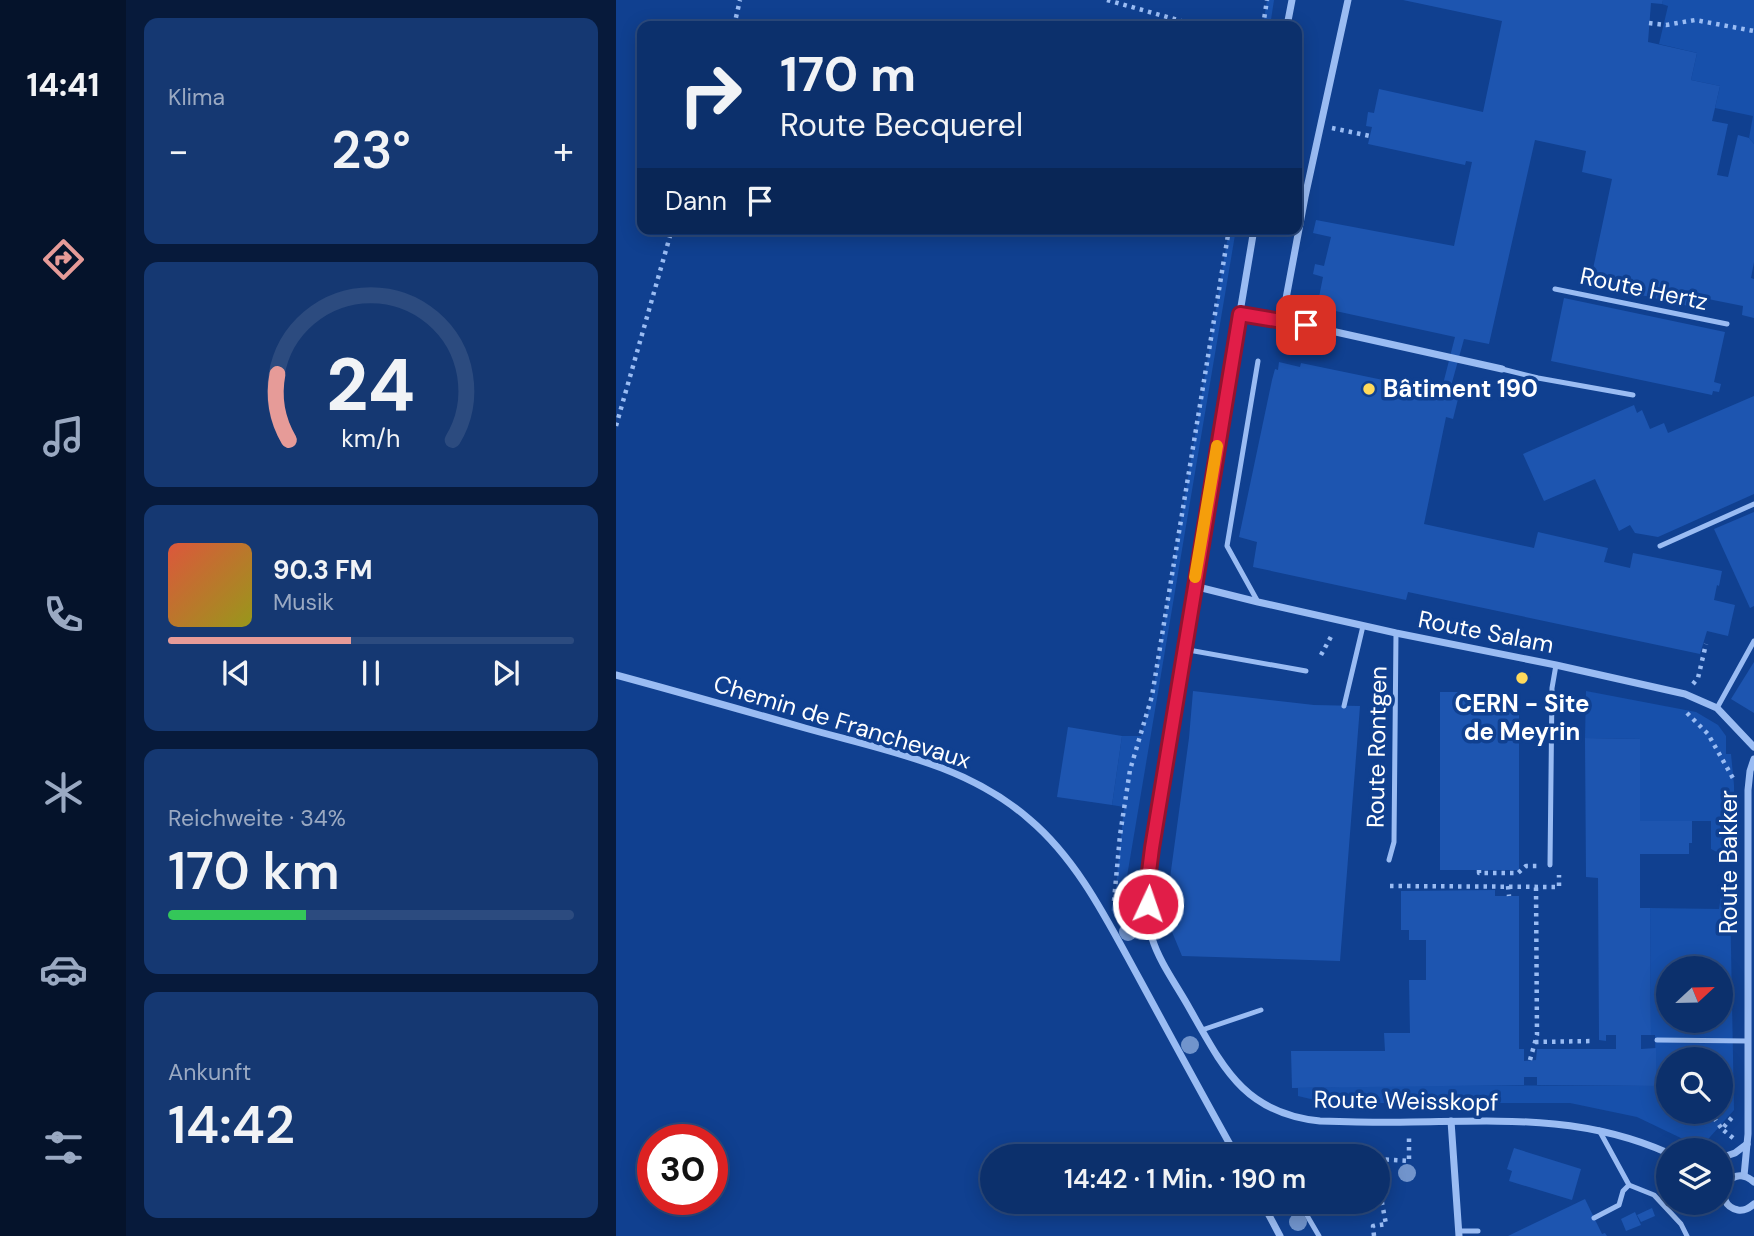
<!DOCTYPE html>
<html lang="de">
<meta charset="utf-8">
<style>
:root{--surface:#0c306c;--page:#153872;--text:#f1f3f6;--muted:#9aa9c2;--line:#2c4b7f;--accent:#e69b98}
body{margin:0;font-family:"DM Sans",sans-serif;background:var(--page);color:var(--text);height:100vh;display:flex;flex-direction:column;font-size:26px;white-space:nowrap}
*{box-sizing:border-box;margin:0}
p{font-size:23px;color:var(--muted)}
.icon{flex:none;width:38px;height:38px;fill:none;stroke:currentColor;stroke-width:2;stroke-linecap:round;stroke-linejoin:round}
.map{position:relative;flex:1;overflow:hidden}
.drawer{display:flex;flex-direction:column;gap:18px;padding:18px;background:#071a3b;width:490px}
.drawer>*{flex:none}
.top-card{position:absolute;left:21px;top:21px;width:665px;height:214px;border-radius:14px;box-shadow:0 4px 18px #0003,0 0 0 2px var(--line);background:#0c306c;color:var(--text);overflow:hidden}
.needle{width:46px;rotate:68deg}
.tools{position:absolute;left:1040px;top:956px;display:grid;gap:14px}
.tools a{display:grid;place-items:center;width:77px;height:77px;border-radius:50%;background:var(--surface);box-shadow:0 4px 18px #0003,0 0 0 2px var(--line);font-size:35px}
.speed{position:absolute;left:21px;top:1124px;display:flex;gap:14px;font-size:35px;font-weight:700;text-align:center}
.speed>*{display:grid;place-content:center;width:91px;height:91px;border-radius:50%;background:var(--surface);box-shadow:0 4px 18px #0003,0 0 0 2px var(--line);line-height:1}
.speed .limit{border:10px solid #d22;background:#fff;color:#111}
.pin{position:absolute;display:grid;place-items:center;width:60px;height:60px;color:#fff;margin:-30px;border-radius:14px;box-shadow:0 4px 10px #0006}
.me{position:absolute;width:77px;margin:-38px;rotate:3deg;stroke-linejoin:round;filter:drop-shadow(0 0 5px #0008)}
.turn{display:flex;align-items:center;gap:24px;height:147px;padding:0 28px;font-size:32px}
.turn .icon{width:91px;height:91px;stroke-width:2.5}
.turn b{display:block;font-size:49px;line-height:60px}
.then{display:flex;align-items:center;height:66px;padding:0 28px;background:#0003;gap:14px;font-size:26px}
.big{font-size:52px;font-weight:600;line-height:1.1}
.drawer .widget{flex:1;display:flex;flex-direction:column;justify-content:center;gap:10px;min-width:0;padding:0 24px;border-radius:14px;background:var(--page)}
.drawer .dial{align-items:center;gap:0}
.dial svg{height:182px;overflow:visible;fill:none;stroke:var(--line);stroke-width:7;stroke-linecap:round;text-anchor:middle}
.dial text{fill:var(--text);stroke:none}
.song{display:flex;align-items:center;gap:21px}
.cover{width:84px;height:84px;border-radius:10px;background:linear-gradient(135deg,hsl(10 70% 55%),hsl(60 70% 35%))}
.played{height:7px;border-radius:4px;background:linear-gradient(90deg,var(--accent) 45%,var(--line) 45%)}
.keys{display:flex;justify-content:space-around;direction:ltr}
.heat{display:flex;justify-content:space-between;align-items:center;font-size:38px;direction:ltr}
.charge{height:10px;border-radius:5px;background:linear-gradient(90deg,#34c759 34%,var(--line) 0)}
.trip{position:absolute;left:364px;top:1144px;width:410px;height:70px;border-radius:35px;background:var(--surface);box-shadow:0 4px 18px #0003,0 0 0 2px var(--line);font-weight:600;line-height:70px;text-align:center}
main{display:flex;flex:1;min-height:0}
.menu{display:flex;flex-direction:column;width:126px;justify-content:space-around;align-items:center;background:#05132b;color:var(--muted)}
.menu .icon{width:49px;height:49px}
.menu .on{color:var(--accent)}
.menu b{font-size:32px;color:var(--text)}
.map>svg:first-child{display:block}
.green{fill:#1750ab;fill-rule:evenodd}
.building{fill:#1d55b0}
.lines{fill:none;stroke-linecap:round;stroke-linejoin:round}
.path{stroke:#9abcf3;stroke-width:4.5;stroke-dasharray:3.5 5;stroke-linecap:butt}
.service{stroke:#9abcf3;stroke-width:5}
.minor{stroke:#9abcf3;stroke-width:7}
.tree{fill:#7194cc}
.route-casing{stroke:#92132f;stroke-width:18}
.route{stroke:#e11d48;stroke-width:12}
.slow{stroke:#f59e0b;stroke-width:12}
.poi-dot{fill:#ffda5c;stroke:#104090;stroke-width:2.5}
.labels{text-anchor:middle;stroke-width:7;stroke-linejoin:round;paint-order:stroke}
.street-label{font-size:24px;fill:#fff;stroke:#104090}
.poi-label{font-size:24px;font-weight:bold;fill:#fff;stroke:#104090;text-anchor:start}
</style>
<main>
<nav class="menu">
<b>14:41</b>
<svg class="icon on" aria-label="directions" viewBox="0 0 24 24"><path d="M12 3l9 9-9 9-9-9zM9 14v-3h6M13 9l2 2-2 2"/></svg>
<svg class="icon" aria-label="music" viewBox="0 0 24 24"><path d="M9 18V5l10-2v13"/><circle cx="6" cy="18" r="3"/><circle cx="16" cy="16" r="3"/></svg>
<svg class="icon" aria-label="phone" viewBox="0 0 24 24"><path d="M5 4h4l2 5-3 2q2 4 5 5l2-3 5 2v4C11 20 4 13 5 4z"/></svg>
<svg class="icon" aria-label="climate" viewBox="0 0 24 24"><path d="M12 3v18M4 7l16 10M4 17L20 7"/></svg>
<svg class="icon" aria-label="car" viewBox="0 0 24 24"><path d="M5 17H2v-5l4-1 3-4h7l3 4 3 1v5h-3M9 17h6M6 11h13"/><circle cx="7" cy="17" r="2"/><circle cx="17" cy="17" r="2"/></svg>
<svg class="icon" aria-label="filters" viewBox="0 0 24 24"><path d="M4 7h16M4 17h16"/><circle cx="9" cy="7" r="2"/><circle cx="15" cy="17" r="2"/></svg>
</nav>
<section class="drawer">
<div class="widget"><p>Klima</p>
<div class="heat"><a>−</a><b class="big">23°</b><a>+</a></div>
</div>
<div class="widget dial"><svg viewBox="0 0 100 80">
<path d="M14 69A42 42 0 1 1 86 69"/>
<path d="M14 69A42 42 0 0 1 9 40" stroke="#e69b98"/>
<text x="50" y="56" font-size="32" font-weight="700">24</text>
<text x="50" y="72" font-size="11">km/h</text>
</svg></div>
<div class="widget">
<div class="song"><i class="cover"></i><div><b>90.3 FM</b><p>Musik</p></div></div>
<div class="played"></div>
<div class="keys"><svg class="icon" aria-label="previous" viewBox="0 0 24 24"><path d="M18 5L8 12l10 7zM5 5v14"/></svg><svg class="icon" aria-label="pause" viewBox="0 0 24 24"><path d="M8 5v14M16 5v14"/></svg><svg class="icon" aria-label="next" viewBox="0 0 24 24"><path d="M6 5l10 7-10 7zM19 5v14"/></svg></div>
</div>
<div class="widget"><p>Reichweite · 34%</p><b class="big">170 km</b><div class="charge"></div></div>
<div class="widget"><p>Ankunft</p><b class="big">14:42</b></div>
</section>
<div class="map">
<svg width="1138" height="1236" viewBox="0 0 1138 1236">
<rect width="100%" height="100%" fill="#104090"/>
<g class="green">
<path d="M 651,0 L 658,0 L 654,26 L 647,26 Z"/>
<path d="M 1047,0 L 1138,0 L 1138,144 L 1133,138 L 1137,116 L 1099,108 L 1104,86 L 1075,80 L 1081,53 L 1043,44 L 1052,6 L 1046,4 Z"/>
<path d="M 613,229 L 620,229 L 503,924 L 495,910 L 499,895 L 508,807 L 496,805 L 506,736 L 525,736 L 536,696 Z"/>
<path d="M 970,691 L 1080,712 L 1102,725 L 1110,736 L 1110,754 L 1115,754 L 1118,785 L 1119,848 L 1114,852 L 1105,854 L 1095,849 L 1095,821 L 1024,821 L 1024,739 L 969,738 Z"/>
<path d="M 1114,895 L 1118,1110 L 1086,1146 L 1069,1140 L 1021,1117 L 954,1103 L 727,1103 L 703,1101 L 682,1096 L 682,1088 L 810,1085 L 1040,1086 L 1039,1035 L 1035,1035 L 1034,908 L 1103,909 L 1105,896 ZM 1052,968 L 1104,968 L 1104,1020 L 1052,1020 ZM 1052,1059 L 1104,1059 L 1104,1111 L 1052,1111 Z"/>
</g>
<g class="building">
<path d="M 787,0 L 1047,0 L 1046,4 L 1035,3 L 1032,42 L 1081,53 L 1075,80 L 1104,86 L 1096,121 L 1112,124 L 1101,175 L 1112,177 L 1122,135 L 1133,138 L 1138,144 L 1138,262 L 1135,278 L 1138,279 L 1138,318 L 1126,315 L 1127,306 L 1087,298 L 1085,309 L 974,283 L 996,179 L 966,172 L 970,151 L 919,140 L 873,344 L 848,339 L 832,397 L 842,399 L 837,419 L 830,417 L 808,524 L 918,548 L 922,532 L 992,548 L 988,562 L 1014,568 L 1017,553 L 1106,571 L 1103,586 L 1101,585 L 1098,600 L 1119,605 L 1112,636 L 1091,631 L 1084,654 L 792,592 L 790,600 L 637,567 L 641,542 L 623,537 L 656,380 L 659,369 L 662,370 L 663,362 L 684,367 L 685,363 L 825,392 L 839,337 L 701,307 L 707,277 L 697,274 L 699,264 L 708,266 L 715,237 L 697,233 L 700,220 L 838,246 L 856,162 L 850,161 L 849,165 L 752,144 L 756,127 L 750,126 L 752,112 L 758,113 L 763,89 L 867,112 L 886,21 Z"/>
<path d="M 948,298 L 1109,332 L 1098,382 L 1105,384 L 1103,392 L 1097,391 L 1096,395 L 935,361 Z"/>
<path d="M 1138,396 L 1138,494 L 1042,537 L 1019,533 L 1014,525 L 1003,531 L 979,479 L 928,501 L 907,454 L 1018,405 L 1021,413 L 1026,410 L 1034,429 L 1048,423 L 1052,433 Z"/>
<path d="M 1138,512 L 1138,606 L 1134,608 L 1098,529 Z"/>
<path d="M 1138,662 L 1138,713 L 1115,699 Z"/>
<path d="M 577,691 L 698,705 L 744,706 L 724,961 L 566,956 L 549,915 L 573,738 Z"/>
<path d="M 824,692 L 855,692 L 855,698 L 873,698 L 872,692 L 903,693 L 903,870 L 824,870 Z"/>
<path d="M 452,727 L 506,736 L 496,805 L 441,797 Z"/>
<path d="M 969,738 L 1024,739 L 1024,821 L 1076,821 L 1076,843 L 1073,843 L 1073,854 L 1024,854 L 1024,908 L 1034,908 L 1035,1035 L 1025,1035 L 1025,1049 L 1040,1048 L 1040,1086 L 921,1085 L 921,1077 L 908,1077 L 908,1085 L 904,1085 L 676,1088 L 675,1051 L 769,1051 L 768,1033 L 794,1033 L 793,980 L 810,980 L 810,940 L 793,940 L 793,930 L 785,930 L 785,891 L 879,890 L 879,896 L 903,896 L 903,1049 L 908,1049 L 908,1061 L 920,1060 L 921,1049 L 1000,1049 L 1000,1035 L 990,1035 L 990,1041 L 983,1040 L 982,878 L 970,877 Z"/>
<path d="M 898,1148 L 965,1169 L 956,1200 L 893,1181 L 896,1171 L 891,1169 Z"/>
<rect x="761" y="1163" width="3" height="24"/>
<path d="M 969,1199 L 986,1234 L 989,1233 L 991,1236 L 892,1236 Z"/>
<path d="M 1036,1208 L 1039,1216 L 1025,1222 L 1021,1215 Z"/>
<path d="M 1019,1212 L 1025,1225 L 1010,1231 L 1005,1219 Z"/>
</g>
<g class="lines">
<g class="path">
<path d="M 491,0 L 583,26"/>
<path d="M 1033,23 L 1050,25 L 1079,20 L 1138,31"/>
<path d="M 118,26 L 124,0"/>
<path d="M 647,26 L 651,0"/>
<path d="M 716,128 L 754,136"/>
<path d="M 0,426 L 56,229"/>
<path d="M 705,655 L 717,633"/>
<path d="M 1077,684 L 1082,678 L 1090,644"/>
<path d="M 1071,713 L 1092,734 L 1118,780"/>
<path d="M 863,870 L 863,873 L 902,873 L 910,866 L 922,866"/>
<path d="M 774,886 L 943,887 L 943,875"/>
<path d="M 892,886 L 893,896"/>
<path d="M 498,901 L 504,835 L 514,770 L 536,696 L 613,229"/>
<path d="M 919,1042 L 978,1041"/>
<path d="M 914,1060 L 921,1035 L 920,887"/>
<path d="M 1093,1111 L 1106,1129"/>
<path d="M 1117,1138 L 1106,1129 L 1118,1115"/>
<path d="M 761,1159 L 793,1161 L 793,1135"/>
<path d="M 758,1236 L 757,1226 L 770,1224 L 766,1203 L 768,1160"/>
</g>
<g class="service">
<path d="M 681,195 L 689,197"/>
<path d="M 939,289 L 1111,324"/>
<path d="M 886,369 L 922,378 L 1017,395"/>
<path d="M 1044,546 L 1138,504"/>
<path d="M 642,602 L 611,546 L 642,361"/>
<path d="M 567,649 L 690,671"/>
<path d="M 728,706 L 747,626"/>
<path d="M 1101,708 L 1138,641"/>
<path d="M 773,860 L 778,842 L 780,633"/>
<path d="M 934,865 L 936,688 L 940,665"/>
<path d="M 586,1030 L 645,1010"/>
<path d="M 1041,1040 L 1132,1041"/>
<path d="M 983,1130 L 1013,1185 L 1038,1195 L 1065,1224 L 1071,1236"/>
<path d="M 686,1207 L 703,1236"/>
<path d="M 978,1218 L 1003,1205 L 1007,1191 L 1013,1185"/>
<path d="M 844,1231 L 862,1231"/>
</g>
<g class="minor">
<path d="M 671,26 L 676,0"/>
<path d="M 638,229 L 578,586 L 535,848 C 532,877 528,909 536,938 C 543,961 559,983 571,1004 C 606,1065 626,1113 704,1121 C 734,1122 765,1123 795,1122 C 885,1121 967,1115 1052,1153"/>
<path d="M 624,314 L 666,320 L 886,369"/>
<path d="M 666,320 L 689,197 L 732,0"/>
<path d="M 578,586 L 642,602 L 780,633 L 940,665 L 1069,694 L 1101,708 L 1138,747"/>
<path d="M 0,675 C 63,692 126,710 189,728 C 267,750 350,764 413,819 C 463,861 493,924 524,980 C 556,1039 588,1098 621,1157"/>
<path d="M 835,1121 L 843,1236"/>
<path d="M 1104,1158 L 1119,1153 L 1131,1144"/>
<path d="M 1128,1176 L 1132,1134 L 1132,790 L 1134,771 L 1138,759"/>
<path d="M 1138,1182 C 1112,1160 1094,1204 1122,1210 C 1129,1211 1133,1208 1138,1204"/>
<path d="M 646,1202 L 664,1236"/>
</g>
</g>
<g class="tree">
<circle cx="512" cy="932" r="9"/>
<circle cx="574" cy="1045" r="9"/>
<circle cx="791" cy="1173" r="9"/>
<circle cx="682" cy="1222" r="9"/>
</g>
<g class="lines">
<defs>
<path id="route" d="M 532,904 L 531,888 L 536,848 L 624,314 L 690,325"/>
</defs>
<use href="#route" class="route-casing"/>
<use href="#route" class="route"/>
<path class="slow" d="M 579,577 L 601,446"/>
</g>
<g class="poi-dot">
<circle cx="753" cy="389" r="7"/>
<circle cx="906" cy="678" r="7"/>
</g>
<g class="labels">
<g class="street-label">
<text transform="translate(1028 289) rotate(12)" y="8">Route Hertz</text>
<text transform="translate(870 632) rotate(11)" y="8">Route Salam</text>
<text transform="translate(226 722) rotate(17)" y="8">Chemin de Franchevaux</text>
<text transform="translate(761 747) rotate(-89)" y="8">Route Rontgen</text>
<text transform="translate(1113 862) rotate(-90)" y="8">Route Bakker</text>
<text transform="translate(790 1101) rotate(1)" y="8">Route Weisskopf</text>
</g>
<g class="poi-label">
<text x="767" y="397">Bâtiment 190</text>
<text x="906" y="712" text-anchor="middle">CERN - Site<tspan x="906" dy="28">de Meyrin</tspan></text>
</g>
</g>
</svg>
<div class="tools">
<a><svg class="needle" viewBox="-14 -14 28 28"><path d="M0-13l5 13h-10z" fill="#e53935"/><path d="M0 13l5-13h-10z" fill="#9aa9c2"/></svg></a>
<a><svg class="icon" aria-label="search" viewBox="0 0 24 24"><circle cx="10" cy="10" r="6"/><path d="M15 15l6 6"/></svg></a>
<a><svg class="icon" aria-label="layers" viewBox="0 0 24 24"><path d="M12 4l9 5-9 5-9-5zM3 14l9 5 9-5"/></svg></a>
</div>
<div class="speed"><div class="limit">30</div></div>
<div class="pin" style="left:690px;top:325px;background:#d93025"><svg class="icon" aria-label="arrive" viewBox="0 0 24 24"><path d="M6 21V4h12l-3 4 3 4H6"/></svg></div>
<svg class="me" style="left:532px;top:904px" viewBox="-20 -20 40 40"><circle r="17" fill="#e11d48" stroke="#fff" stroke-width="3"/><path d="M0-11L8 9 0 5-8 9z" fill="#fff"/></svg>
<div class="trip">14:42 · 1 Min. · 190 m</div>
<div class="top-card">
<div class="turn"><svg class="icon" aria-label="right" viewBox="0 0 24 24"><path d="M7 20v-9h11M14 6l5 5-5 5"/></svg><div><b>170 m</b>Route Becquerel</div></div>
<div class="then">Dann<svg class="icon" aria-label="arrive" viewBox="0 0 24 24"><path d="M6 21V4h12l-3 4 3 4H6"/></svg></div>
</div>
</div>
</main>
